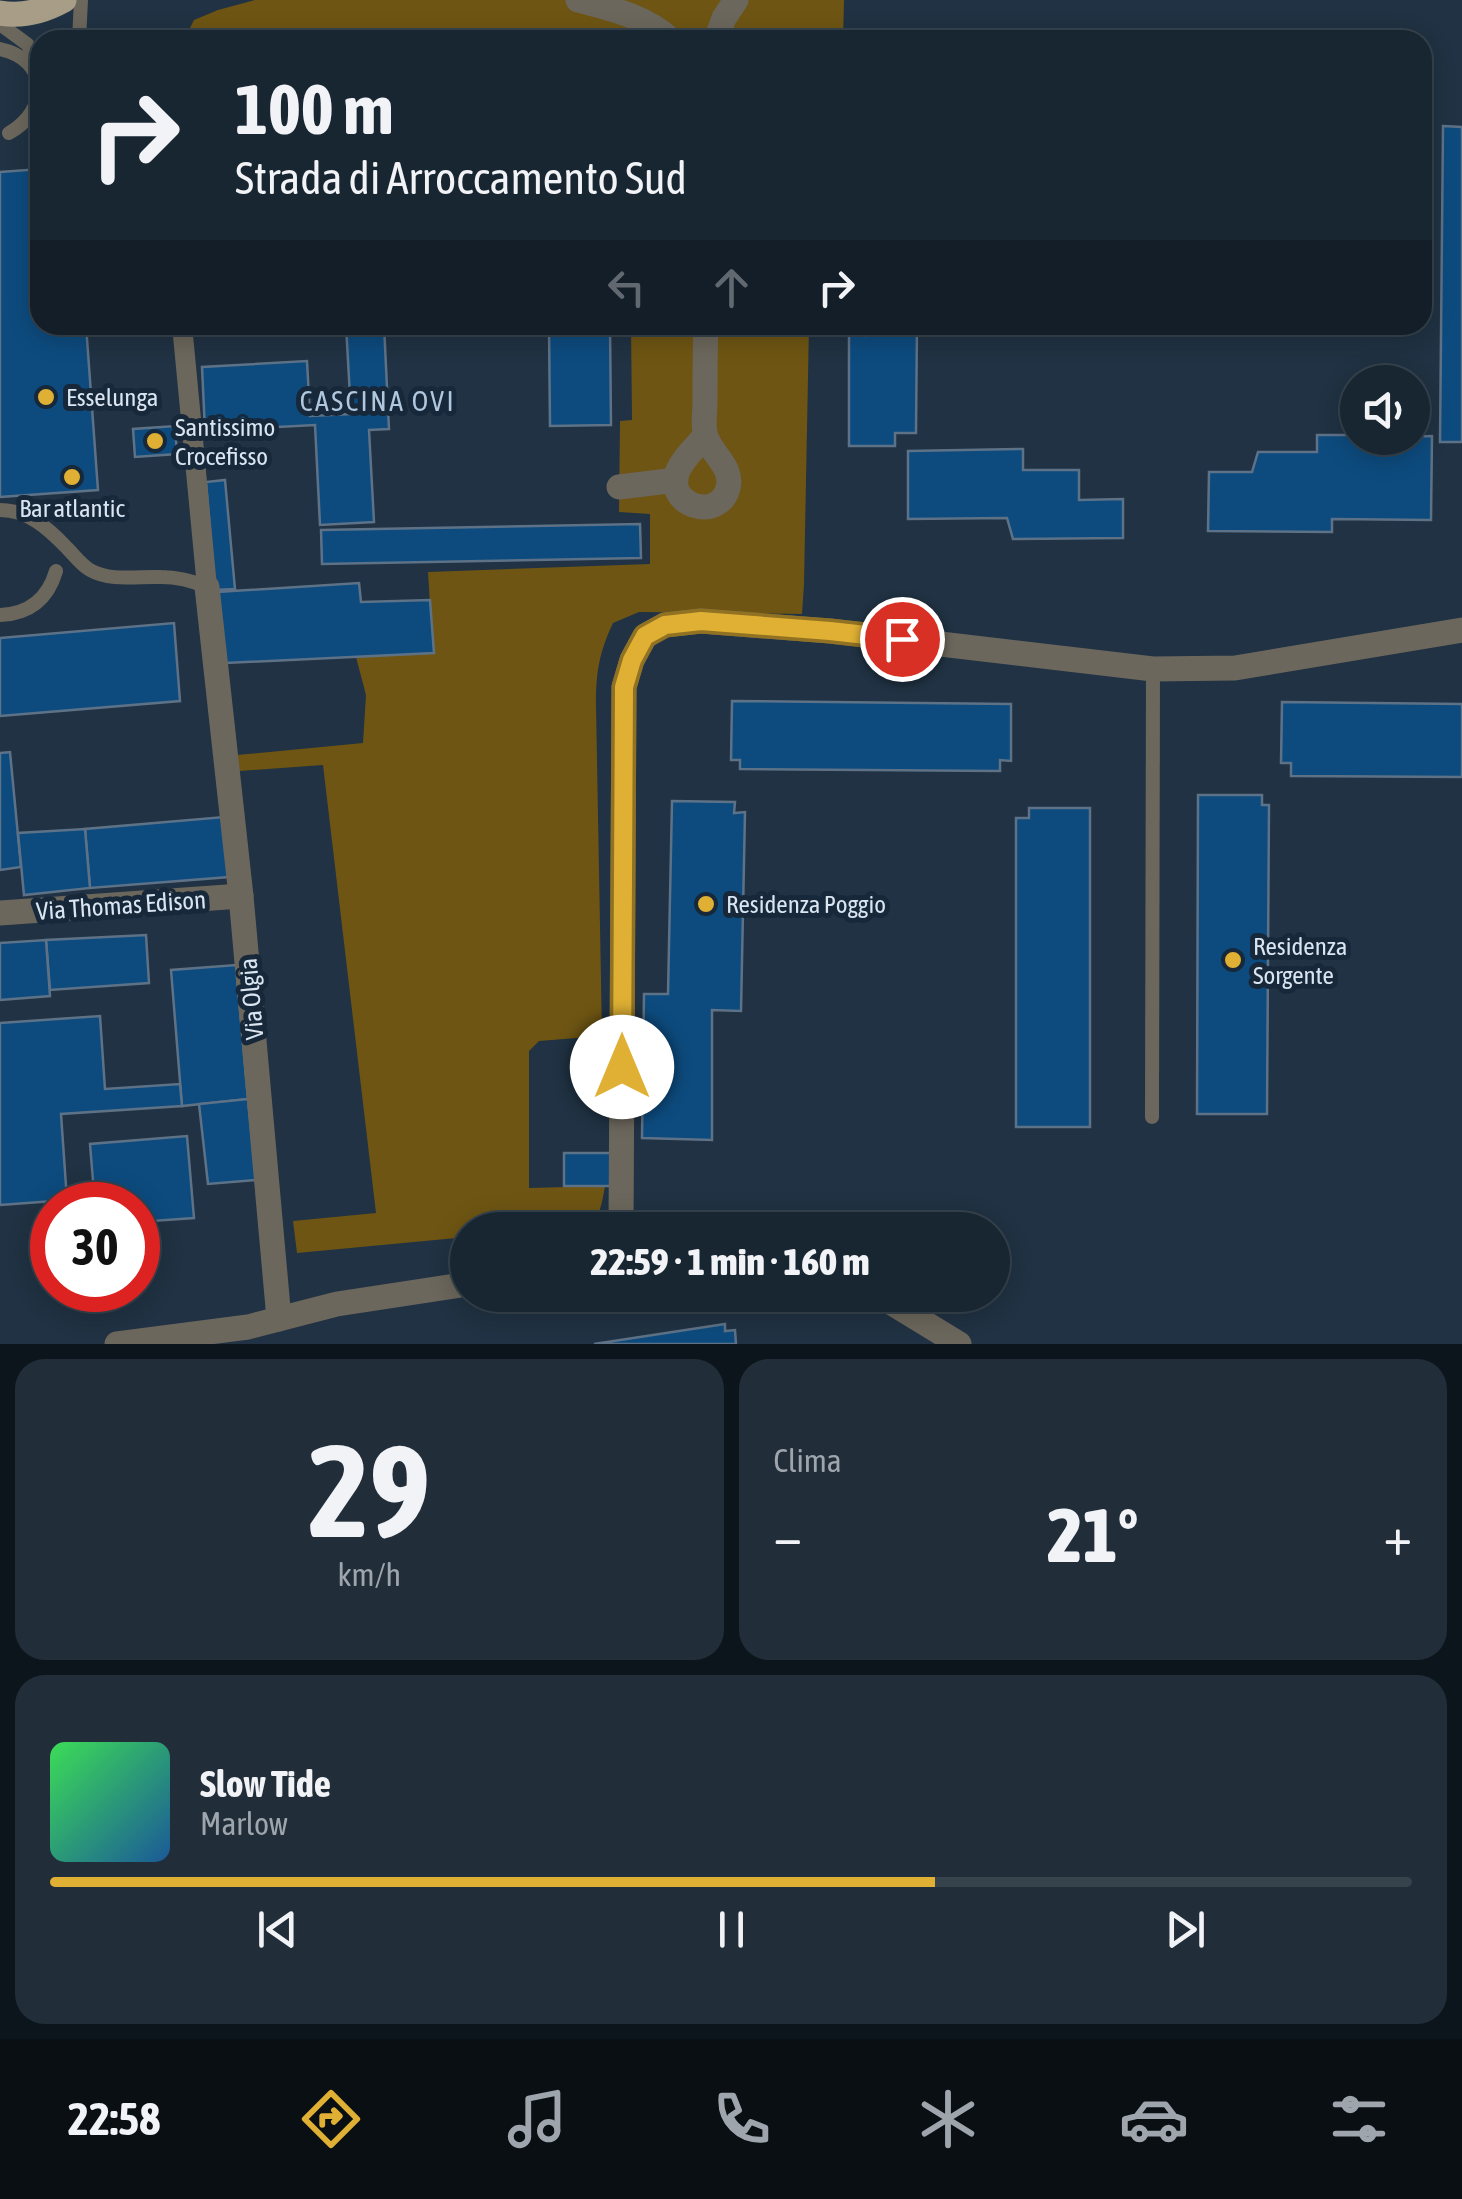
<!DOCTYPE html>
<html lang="it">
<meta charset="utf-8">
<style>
:root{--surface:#182632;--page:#212e3a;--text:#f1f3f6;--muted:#9fa5ac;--line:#36434d;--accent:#dfb034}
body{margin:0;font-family:"Asap Condensed",sans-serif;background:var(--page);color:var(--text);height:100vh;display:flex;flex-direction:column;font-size:38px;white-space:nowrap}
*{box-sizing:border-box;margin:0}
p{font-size:32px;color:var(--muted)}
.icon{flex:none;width:55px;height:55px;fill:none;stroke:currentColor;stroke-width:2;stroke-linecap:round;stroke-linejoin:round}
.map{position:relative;height:1344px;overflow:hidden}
.sheet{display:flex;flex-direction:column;gap:15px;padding:15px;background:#0d151c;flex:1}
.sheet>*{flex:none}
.hud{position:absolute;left:30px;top:30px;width:1402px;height:305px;border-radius:30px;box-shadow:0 5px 25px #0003,0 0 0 2px var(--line);background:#182632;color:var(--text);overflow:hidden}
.fabs{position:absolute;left:1340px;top:365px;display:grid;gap:20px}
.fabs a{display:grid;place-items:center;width:90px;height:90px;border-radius:50%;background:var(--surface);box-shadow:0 5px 25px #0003,0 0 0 2px var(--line);font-size:50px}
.speed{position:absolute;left:30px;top:1182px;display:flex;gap:20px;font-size:50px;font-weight:700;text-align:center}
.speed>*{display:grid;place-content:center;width:130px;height:130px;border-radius:50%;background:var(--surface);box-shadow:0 5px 25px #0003,0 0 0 2px var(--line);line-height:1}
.speed .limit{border:15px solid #d22;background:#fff;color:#111}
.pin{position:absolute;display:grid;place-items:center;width:85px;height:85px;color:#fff;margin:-42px;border:5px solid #fff;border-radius:50%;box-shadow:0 2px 10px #0007}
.me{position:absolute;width:110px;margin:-55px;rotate:0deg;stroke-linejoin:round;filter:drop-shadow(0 0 8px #0008)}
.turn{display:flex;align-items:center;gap:35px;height:210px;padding:0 40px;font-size:45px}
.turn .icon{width:130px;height:130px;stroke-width:2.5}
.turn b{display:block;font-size:70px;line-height:85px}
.lanes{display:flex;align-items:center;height:95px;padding:0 40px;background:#0003;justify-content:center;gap:50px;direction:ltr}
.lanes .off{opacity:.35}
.big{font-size:75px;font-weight:800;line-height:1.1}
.sheet .tile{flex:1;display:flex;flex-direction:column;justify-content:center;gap:15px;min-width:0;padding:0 35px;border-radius:30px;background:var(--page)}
.sheet .dial{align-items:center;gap:0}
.dial b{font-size:130px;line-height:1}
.song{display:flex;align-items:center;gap:30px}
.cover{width:120px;height:120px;border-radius:15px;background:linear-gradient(135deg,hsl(130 70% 55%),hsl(210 70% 35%))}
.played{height:10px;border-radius:5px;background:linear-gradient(90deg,var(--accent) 65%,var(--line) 65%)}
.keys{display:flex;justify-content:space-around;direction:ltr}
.heat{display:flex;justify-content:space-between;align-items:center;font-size:55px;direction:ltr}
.sheet .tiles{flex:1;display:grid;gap:15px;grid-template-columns:1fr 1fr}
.tile:last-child{grid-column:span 2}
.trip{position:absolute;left:450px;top:1212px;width:560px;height:100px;border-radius:50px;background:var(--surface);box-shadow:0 5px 25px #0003,0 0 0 2px var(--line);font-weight:800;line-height:100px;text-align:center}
.tabs{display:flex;height:160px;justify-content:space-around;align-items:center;background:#0a0f14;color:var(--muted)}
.tabs .icon{width:70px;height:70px}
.tabs .selected{color:var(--accent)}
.tabs b{font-size:45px;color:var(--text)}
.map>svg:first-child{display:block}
.green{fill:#6e5513}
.building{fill:#0d4b7e;stroke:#5e7287;stroke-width:2.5}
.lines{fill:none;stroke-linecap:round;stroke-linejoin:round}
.service{stroke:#6c675c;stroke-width:14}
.pedestrian{stroke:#6c675c;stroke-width:20}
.minor{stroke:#6c675c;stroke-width:25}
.primary{stroke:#a89e87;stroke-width:25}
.route-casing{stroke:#917222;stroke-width:25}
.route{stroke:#dfb034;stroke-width:18}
.poi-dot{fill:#dfb034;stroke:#162839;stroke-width:4}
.labels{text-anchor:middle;stroke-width:10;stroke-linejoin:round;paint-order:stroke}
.poi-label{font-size:25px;fill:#dae5f1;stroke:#162839;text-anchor:start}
.street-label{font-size:25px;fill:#dae5f1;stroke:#162839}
.neighbourhood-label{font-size:28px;letter-spacing:2.5px;fill:#b1c7dd;stroke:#162839}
</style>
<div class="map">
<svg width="1462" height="1344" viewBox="0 0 1462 1344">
<rect width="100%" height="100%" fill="#203243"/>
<g class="green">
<path d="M 255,0 L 844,0 L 843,40 L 184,40 L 194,20 L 218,10 Z"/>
<path d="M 631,325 L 809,325 L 804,584 L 802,614 L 639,612 L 613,623 C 599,653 596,672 596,705 L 602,1036 L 539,1041 L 529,1051 L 529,1188 L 605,1186 C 602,1203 600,1217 588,1230 L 468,1230 L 467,1237 L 297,1253 L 293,1221 L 376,1213 L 323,765 L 239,771 L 237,755 L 363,743 L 366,695 L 356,657 L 433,653 L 428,572 L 650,564 L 650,514 L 619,512 L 620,421 L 632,420 Z"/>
</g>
<g class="building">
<path d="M 1443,126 L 1462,127 L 1462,442 L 1440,442 Z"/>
<path d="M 40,169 L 40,325 L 86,325 L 98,490 L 0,497 L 0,172 Z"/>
<path d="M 346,325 L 384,325 L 389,429 L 369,430 L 374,522 L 320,525 L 315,425 L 205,431 L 202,367 L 307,361 L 310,416 L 351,414 Z"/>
<path d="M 549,325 L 610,325 L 611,425 L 550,426 Z"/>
<path d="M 865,325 L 917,325 L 916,433 L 895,433 L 895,446 L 849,446 L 849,335 L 865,336 Z"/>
<path d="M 175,426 L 177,454 L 135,457 L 133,429 Z"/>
<path d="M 1317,435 L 1358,435 L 1358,438 L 1432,436 L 1431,520 L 1332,519 L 1332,532 L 1208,531 L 1209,472 L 1252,472 L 1258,452 L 1317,452 Z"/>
<path d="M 1023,449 L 1023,470 L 1079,470 L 1079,500 L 1123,499 L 1123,538 L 1013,539 L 1007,518 L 908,519 L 908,451 Z"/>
<path d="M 225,480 L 235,589 L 215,590 L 206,482 Z"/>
<path d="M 640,524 L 641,558 L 322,564 L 321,530 Z"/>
<path d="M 359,583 L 361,602 L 430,600 L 434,653 L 226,663 L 217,592 Z"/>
<path d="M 174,623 L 180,701 L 0,716 L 0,638 Z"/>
<path d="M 732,701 L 1011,704 L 1011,761 L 1000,760 L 1000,771 L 740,769 L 740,760 L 731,760 Z"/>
<path d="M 1282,702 L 1462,704 L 1462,777 L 1291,776 L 1291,763 L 1281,763 Z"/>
<path d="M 10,752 L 21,867 L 0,870 L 0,753 Z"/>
<path d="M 1198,795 L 1262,795 L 1262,805 L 1269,805 L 1267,1114 L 1197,1114 Z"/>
<path d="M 672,801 L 735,802 L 734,813 L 745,812 L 741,1011 L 712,1010 L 712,1140 L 642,1138 L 644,994 L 668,994 Z"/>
<path d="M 1029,808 L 1090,808 L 1090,1127 L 1016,1127 L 1016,818 L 1029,818 Z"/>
<path d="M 224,817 L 229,877 L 90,888 L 85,829 Z"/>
<path d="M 85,829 L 90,888 L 24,895 L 18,833 Z"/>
<path d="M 146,935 L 149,983 L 50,990 L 46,940 Z"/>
<path d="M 46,940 L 50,996 L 0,1000 L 0,943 Z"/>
<path d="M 236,965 L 248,1099 L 182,1106 L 171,970 Z"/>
<path d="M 100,1016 L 105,1089 L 180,1084 L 182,1106 L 61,1114 L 67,1200 L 0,1205 L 0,1023 Z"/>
<path d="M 248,1099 L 256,1180 L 208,1184 L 199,1104 Z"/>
<path d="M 187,1136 L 194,1218 L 138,1222 L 138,1205 L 95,1205 L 90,1144 Z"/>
<path d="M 564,1153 L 617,1153 L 616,1186 L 564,1186 Z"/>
<path d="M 725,1324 L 725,1331 L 735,1330 L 736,1344 L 594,1344 Z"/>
</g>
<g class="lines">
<g class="service">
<path d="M 0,24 L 27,44 L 40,64"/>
<path d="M 79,40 L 81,0"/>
<path d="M 0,49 C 49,59 50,110 9,133"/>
<path d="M 0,510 C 28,510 48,528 67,548 C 74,555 81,565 90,570 C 111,582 138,576 161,577 C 176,577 193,581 207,587"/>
<path d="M 0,615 C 29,614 48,599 56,571"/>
<path d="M 1152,1117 L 1153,669"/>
</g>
<path class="pedestrian" d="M 182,325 L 207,587"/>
<g class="minor">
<path d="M 578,0 C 612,9 644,16 671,40"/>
<path d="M 716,40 L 724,18 L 736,0"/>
<path d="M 705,436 C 696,447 682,459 677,473 C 666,506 719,522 728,488 C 734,466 708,452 705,433 C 703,423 705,412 705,402 C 705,376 705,351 706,325"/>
<path d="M 619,487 L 676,480"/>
<path d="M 207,587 L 241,896 L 279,1319"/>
<path d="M 0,913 L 241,896"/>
<path d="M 621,1230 L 624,687 L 632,660 L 645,636 L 665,625 L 701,621 L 830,631 L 1153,669 L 1235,668 L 1462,630"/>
<path d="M 879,1295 L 959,1344"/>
<path d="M 117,1344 L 248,1327 L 337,1304 L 468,1284"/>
</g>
<path class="primary" d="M 0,13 C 22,17 44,11 64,0"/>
</g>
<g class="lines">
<defs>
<path id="route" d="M 622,1067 L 624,687 L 632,660 L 645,636 L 665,625 L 701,621 L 830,631 L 902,639"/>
</defs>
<use href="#route" class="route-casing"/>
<use href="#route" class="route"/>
</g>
<g class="poi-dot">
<circle cx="46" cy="397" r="10"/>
<circle cx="155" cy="441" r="10"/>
<circle cx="72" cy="477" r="10"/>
<circle cx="706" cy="904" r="10"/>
<circle cx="1233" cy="960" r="10"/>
</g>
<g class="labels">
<g class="poi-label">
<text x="66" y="406">Esselunga</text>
<text x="175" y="436">Santissimo<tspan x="175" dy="29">Crocefisso</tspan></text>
<text x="72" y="517" text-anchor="middle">Bar atlantic</text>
<text x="726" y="913">Residenza Poggio</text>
<text x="1253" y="955">Residenza<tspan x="1253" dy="29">Sorgente</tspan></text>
</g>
<g class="street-label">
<text transform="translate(121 905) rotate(-4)" y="9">Via Thomas Edison</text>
<text transform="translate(251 999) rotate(-95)" y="9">Via Olgia</text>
</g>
<g class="neighbourhood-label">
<text x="378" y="411">CASCINA OVI</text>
</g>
</g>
</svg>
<div class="fabs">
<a><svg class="icon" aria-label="sound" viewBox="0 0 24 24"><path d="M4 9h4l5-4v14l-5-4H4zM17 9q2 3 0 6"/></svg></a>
</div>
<div class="speed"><div class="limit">30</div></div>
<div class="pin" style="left:902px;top:639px;background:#d93025"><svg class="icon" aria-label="arrive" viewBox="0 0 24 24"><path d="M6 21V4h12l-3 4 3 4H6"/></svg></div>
<svg class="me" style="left:622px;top:1067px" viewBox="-20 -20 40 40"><circle r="19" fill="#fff"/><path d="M0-13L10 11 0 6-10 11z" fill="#dfb034"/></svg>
<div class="trip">22:59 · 1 min · 160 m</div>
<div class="hud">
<div class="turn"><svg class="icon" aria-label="right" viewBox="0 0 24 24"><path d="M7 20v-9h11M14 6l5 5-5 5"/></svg><div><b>100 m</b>Strada di Arroccamento Sud</div></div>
<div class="lanes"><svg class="icon off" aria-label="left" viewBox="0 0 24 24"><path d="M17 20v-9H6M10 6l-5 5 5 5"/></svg><svg class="icon off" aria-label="ahead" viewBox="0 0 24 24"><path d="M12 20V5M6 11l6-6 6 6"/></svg><svg class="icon" aria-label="right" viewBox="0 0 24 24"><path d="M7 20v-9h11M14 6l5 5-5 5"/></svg></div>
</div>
</div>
<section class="sheet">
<div class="tiles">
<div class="tile dial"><b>29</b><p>km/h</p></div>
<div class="tile"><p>Clima</p>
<div class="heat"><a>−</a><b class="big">21°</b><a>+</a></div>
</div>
<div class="tile">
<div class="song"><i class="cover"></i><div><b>Slow Tide</b><p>Marlow</p></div></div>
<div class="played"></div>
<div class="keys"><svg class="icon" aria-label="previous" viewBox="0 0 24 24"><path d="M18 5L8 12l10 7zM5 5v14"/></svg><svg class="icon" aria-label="pause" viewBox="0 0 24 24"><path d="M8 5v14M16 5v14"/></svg><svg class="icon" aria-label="next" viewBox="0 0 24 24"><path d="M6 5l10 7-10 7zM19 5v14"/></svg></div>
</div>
</div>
</section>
<nav class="tabs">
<b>22:58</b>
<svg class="icon selected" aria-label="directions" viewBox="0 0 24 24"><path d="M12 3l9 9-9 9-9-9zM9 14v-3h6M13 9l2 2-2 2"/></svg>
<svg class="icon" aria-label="music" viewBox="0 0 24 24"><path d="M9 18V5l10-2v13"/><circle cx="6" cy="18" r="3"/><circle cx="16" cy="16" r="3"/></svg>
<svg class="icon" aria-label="phone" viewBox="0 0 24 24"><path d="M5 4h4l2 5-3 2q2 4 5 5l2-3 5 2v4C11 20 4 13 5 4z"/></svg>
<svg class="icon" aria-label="climate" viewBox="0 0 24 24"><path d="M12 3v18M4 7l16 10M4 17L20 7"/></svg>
<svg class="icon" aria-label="car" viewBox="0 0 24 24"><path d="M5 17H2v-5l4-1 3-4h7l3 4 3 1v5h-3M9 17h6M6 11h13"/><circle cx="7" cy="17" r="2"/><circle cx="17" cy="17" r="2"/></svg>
<svg class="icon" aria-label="filters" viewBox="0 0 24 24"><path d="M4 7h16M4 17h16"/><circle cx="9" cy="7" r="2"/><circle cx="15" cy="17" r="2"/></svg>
</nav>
